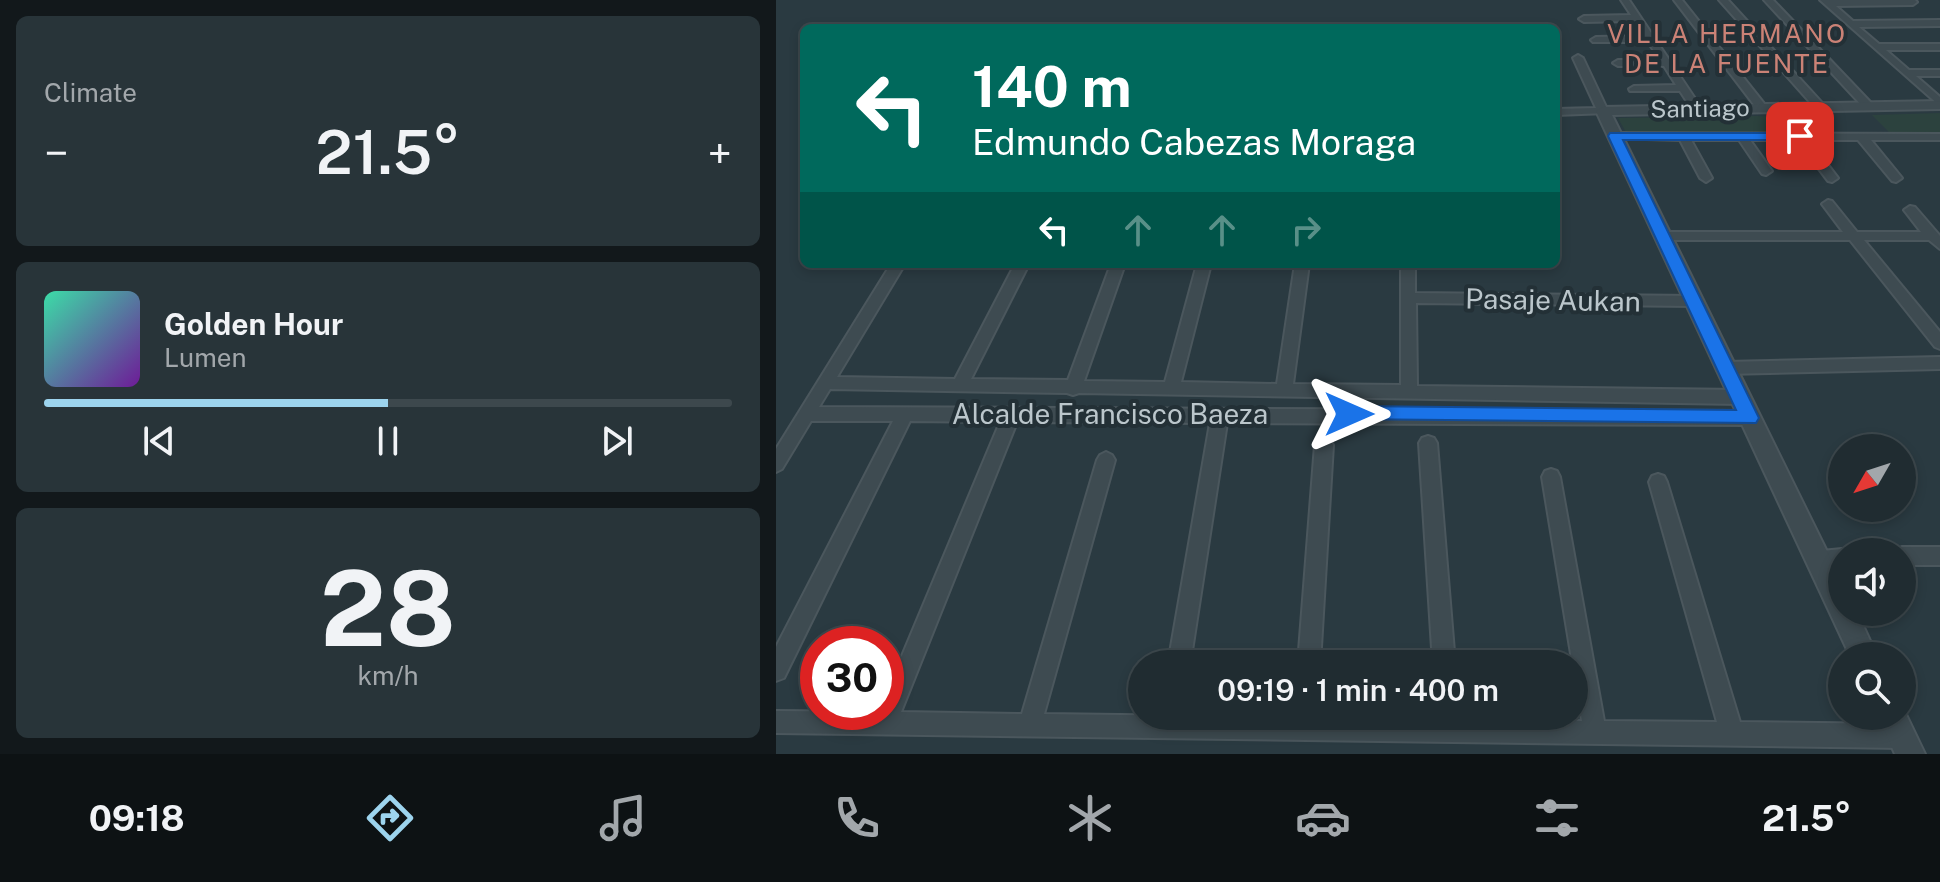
<!DOCTYPE html>
<meta charset="utf-8">
<style>
:root{--surface:#202c31;--page:#283439;--text:#f1f3f6;--muted:#a2a7ab;--line:#3d484d;--accent:#9dd4ee}
body{margin:0;font-family:"Public Sans",sans-serif;background:var(--page);color:var(--text);height:100vh;display:flex;flex-direction:column;font-size:30px;white-space:nowrap}
*{box-sizing:border-box;margin:0}
p{font-size:26px;color:var(--muted)}
.icon{flex:none;width:44px;height:44px;fill:none;stroke:currentColor;stroke-width:2;stroke-linecap:round;stroke-linejoin:round}
.map{position:relative;flex:1;overflow:hidden}
.drawer{display:flex;flex-direction:column;gap:16px;padding:16px;background:#12181b;width:776px}
.drawer>*{flex:none}
.guide{position:absolute;left:24px;top:24px;width:760px;height:244px;border-radius:12px;box-shadow:0 4px 12px #0003,0 0 0 2px var(--line);background:#00695c;color:#fff;overflow:hidden}
.needle{width:52px;rotate:231deg}
.controls{position:absolute;left:1052px;top:434px;display:grid;gap:16px}
.controls a{display:grid;place-items:center;width:88px;height:88px;border-radius:50%;background:var(--surface);box-shadow:0 4px 12px #0003,0 0 0 2px var(--line);font-size:40px}
.speed{position:absolute;left:24px;top:626px;display:flex;gap:16px;font-size:40px;font-weight:700;text-align:center}
.speed>*{display:grid;place-content:center;width:104px;height:104px;border-radius:50%;background:var(--surface);box-shadow:0 4px 12px #0003,0 0 0 2px var(--line);line-height:1}
.speed .limit{border:12px solid #d22;background:#fff;color:#111}
.pin{position:absolute;display:grid;place-items:center;width:68px;height:68px;color:#fff;margin:-34px;border-radius:16px;box-shadow:0 4px 12px #0006}
.me{position:absolute;width:88px;margin:-44px;rotate:90deg;stroke-linejoin:round;filter:drop-shadow(0 0 6px #0008)}
.turn{display:flex;align-items:center;gap:28px;height:168px;padding:0 40px;font-size:36px}
.turn .icon{width:104px;height:104px;stroke-width:2.5}
.turn b{display:block;font-size:56px;line-height:68px}
.lanes{display:flex;align-items:center;height:76px;padding:0 40px;background:#0003;justify-content:center;gap:40px;direction:ltr}
.lanes .off{opacity:.35}
.big{font-size:60px;font-weight:600;line-height:1.1}
.drawer .card{flex:1;display:flex;flex-direction:column;justify-content:center;gap:12px;min-width:0;padding:0 28px;border-radius:12px;background:var(--page)}
.drawer .dial{align-items:center;gap:0}
.dial b{font-size:104px;line-height:1}
.song{display:flex;align-items:center;gap:24px}
.cover{width:96px;height:96px;border-radius:12px;background:linear-gradient(135deg,hsl(160 70% 55%),hsl(280 70% 35%))}
.played{height:8px;border-radius:4px;background:linear-gradient(90deg,var(--accent) 50%,var(--line) 50%)}
.keys{display:flex;justify-content:space-around;direction:ltr}
.heat{display:flex;justify-content:space-between;align-items:center;font-size:44px;direction:ltr}
.trip{position:absolute;left:352px;top:650px;width:460px;height:80px;border-radius:40px;background:var(--surface);box-shadow:0 4px 12px #0003,0 0 0 2px var(--line);font-weight:600;line-height:80px;text-align:center}
.tabs{display:flex;height:128px;justify-content:space-around;align-items:center;background:#0d1214;color:var(--muted)}
.tabs .icon{width:56px;height:56px}
.tabs .current{color:var(--accent)}
.tabs b{font-size:36px;color:var(--text)}
main{display:flex;flex:1;min-height:0}
.map>svg:first-child{display:block}
.green{fill:#2c423e}
.lines{fill:none;stroke-linecap:round;stroke-linejoin:round}
.minor-casing{stroke:#4b575d;stroke-width:4}
.tertiary-casing{stroke:#4b575d;stroke-width:4}
.minor{fill:#3e4b51;fill-rule:evenodd}
.tertiary{fill:#3e4b51;fill-rule:evenodd}
.route{fill:#1a73e8;stroke:#114b97;stroke-width:2}
.labels{text-anchor:middle;stroke-width:8;stroke-linejoin:round;paint-order:stroke}
.far-street-label{font-size:24px;fill:#bbc6cb;stroke:#233036}
.far-neighbourhood-label{font-size:26px;letter-spacing:2px;fill:#cb8276;stroke:#233036}
.street-label{font-size:28px;fill:#bbc6cb;stroke:#233036}
</style>
<main>
<section class="drawer">
<div class="card"><p>Climate</p>
<div class="heat"><a>−</a><b class="big">21.5°</b><a>+</a></div>
</div>
<div class="card">
<div class="song"><i class="cover"></i><div><b>Golden Hour</b><p>Lumen</p></div></div>
<div class="played"></div>
<div class="keys"><svg class="icon" aria-label="previous" viewBox="0 0 24 24"><path d="M18 5L8 12l10 7zM5 5v14"/></svg><svg class="icon" aria-label="pause" viewBox="0 0 24 24"><path d="M8 5v14M16 5v14"/></svg><svg class="icon" aria-label="next" viewBox="0 0 24 24"><path d="M6 5l10 7-10 7zM19 5v14"/></svg></div>
</div>
<div class="card dial"><b>28</b><p>km/h</p></div>
</section>
<div class="map">
<svg width="1164" height="754" viewBox="0 0 1164 754">
<rect width="100%" height="100%" fill="#2a3a41"/>
<g class="green">
<path d="M 1164,113 L 1164,137 L 1117,136 L 1096,115 Z"/>
<path d="M 980,116 L 1037,117 L 1052,135 L 852,136 L 842,118 Z"/>
</g>
<g class="lines">
<defs>
<g id="minor">
<path d="M 845,0 L 853,0 L 926,109 L 925,111 L 917,111 L 904,91 L 854,91 L 853,89 L 858,86 L 900,85 L 888,66 L 842,66 L 837,63 L 842,60 L 884,60 L 872,42 L 817,42 L 815,40 L 820,37 L 868,36 L 858,21 L 808,22 L 803,19 L 808,16 L 855,15 Z"/>
<path d="M 898,0 L 906,0 L 990,106 L 990,110 L 982,110 Z"/>
<path d="M 943,0 L 952,0 L 1048,105 L 1048,109 L 1040,109 Z"/>
<path d="M 988,0 L 997,0 L 1097,105 L 1097,109 L 1089,109 Z"/>
<path d="M 1044,0 L 1139,0 L 1141,2 L 1137,5 L 1060,6 L 1077,21 L 1164,20 L 1164,26 L 1083,27 L 1103,44 L 1164,44 L 1164,50 L 1110,50 L 1133,70 L 1164,70 L 1164,76 L 1140,76 L 1164,97 L 1164,106 Z"/>
<path d="M 802,55 L 807,58 L 832,111 L 831,113 L 780,115 L 780,109 L 820,108 L 797,58 Z"/>
<path d="M 839,133 L 1164,134 L 1164,140 L 1095,140 L 1126,178 L 1120,182 L 1116,181 L 1082,140 L 1033,140 L 1062,178 L 1056,182 L 1052,181 L 1021,140 L 974,140 L 996,171 L 990,175 L 986,174 L 963,140 L 915,140 L 936,178 L 930,182 L 924,178 L 904,140 L 835,138 L 835,134 Z"/>
<path d="M 1052,200 L 1056,201 L 1081,232 L 1145,232 L 1128,210 L 1134,206 L 1139,207 L 1164,236 L 1164,249 L 1153,240 L 1088,240 L 1164,332 L 1164,349 L 1159,347 L 1074,240 L 887,240 L 880,236 L 887,232 L 1067,232 L 1046,204 Z"/>
<path d="M 115,264 L 129,264 L 61,377 L 179,379 L 239,264 L 253,264 L 195,379 L 292,380 L 335,264 L 349,264 L 308,381 L 389,382 L 421,264 L 435,264 L 405,382 L 501,384 L 519,264 L 533,264 L 517,384 L 625,385 L 625,264 L 639,264 L 639,293 L 918,296 L 925,301 L 918,306 L 640,303 L 641,386 L 964,390 L 970,392 L 972,397 L 970,402 L 964,404 L 303,393 L 297,395 L 291,393 L 54,389 L 43,407 L 973,411 L 979,413 L 981,418 L 979,423 L 973,425 L 451,423 L 414,664 L 392,664 L 434,423 L 241,422 L 125,712 L 246,714 L 321,460 L 324,455 L 330,452 L 336,455 L 339,460 L 268,714 L 806,721 L 766,477 L 769,471 L 775,469 L 781,471 L 784,477 L 828,721 L 941,722 L 873,482 L 876,476 L 882,474 L 888,476 L 891,482 L 964,722 L 1126,724 L 1134,728 L 1138,736 L 1134,744 L 1126,748 L 0,733 L 0,711 L 110,712 L 110,694 L 224,422 L 134,421 L 8,678 L 0,681 L 0,647 L 117,421 L 35,421 L 6,469 L 0,472 L 0,449 Z"/>
<path d="M 1164,357 L 1164,369 L 950,374 L 942,368 L 950,362 Z"/>
<path d="M 652,436 L 658,438 L 661,443 L 679,664 L 657,664 L 643,443 L 646,438 Z"/>
<path d="M 548,438 L 554,440 L 557,445 L 544,664 L 522,664 L 539,445 L 542,440 Z"/>
<path d="M 1126,547 L 1164,547 L 1164,565 L 1126,565 L 1126,552 L 1118,552 Z"/>
<path d="M 1066,549 L 1073,552 L 1066,552 L 1066,567 L 1042,568 L 1035,566 L 1032,559 L 1035,552 Z"/>
</g>
<g id="tertiary">
<path d="M 1164,101 L 1164,109 L 836,115 L 1066,582 L 1066,612 L 1081,612 L 1101,656 L 1074,656 L 820,111 L 827,107 Z"/>
<path d="M 1126,706 L 1149,754 L 1119,754 L 1102,716 L 1126,716 Z"/>
</g>
</defs>
<use href="#minor" class="minor-casing"/>
<use href="#tertiary" class="tertiary-casing"/>
<use href="#minor" class="minor"/>
<use href="#tertiary" class="tertiary"/>
</g>
<path class="route" d="M 834,133 L 1024,133 L 1030,136 L 1024,140 L 847,140 L 983,418 L 980,423 L 566,419 L 566,409 L 573,406 L 960,410 L 832,136 Z"/>
<g class="labels">
<g class="far-street-label">
<text transform="translate(924 109) rotate(-1)" y="8">Santiago</text>
</g>
<g class="far-neighbourhood-label">
<text x="951" y="43">VILLA HERMANO<tspan x="951" dy="30">DE LA FUENTE</tspan></text>
</g>
<g class="street-label">
<text transform="translate(777 300) rotate(1)" y="10">Pasaje Aukan</text>
<text x="334" y="424">Alcalde Francisco Baeza</text>
</g>
</g>
</svg>
<div class="controls">
<a><svg class="needle" viewBox="-14 -14 28 28"><path d="M0-13l5 13h-10z" fill="#e53935"/><path d="M0 13l5-13h-10z" fill="#a2a7ab"/></svg></a>
<a><svg class="icon" aria-label="sound" viewBox="0 0 24 24"><path d="M4 9h4l5-4v14l-5-4H4zM17 9q2 3 0 6"/></svg></a>
<a><svg class="icon" aria-label="search" viewBox="0 0 24 24"><circle cx="10" cy="10" r="6"/><path d="M15 15l6 6"/></svg></a>
</div>
<div class="speed"><div class="limit">30</div></div>
<div class="pin" style="left:1024px;top:136px;background:#d93025"><svg class="icon" aria-label="arrive" viewBox="0 0 24 24"><path d="M6 21V4h12l-3 4 3 4H6"/></svg></div>
<svg class="me" style="left:573px;top:414px" viewBox="-20 -20 40 40"><path d="M0-17L14 15 0 8-14 15z" fill="#1a73e8" stroke="#fff" stroke-width="4"/></svg>
<div class="trip">09:19 · 1 min · 400 m</div>
<div class="guide">
<div class="turn"><svg class="icon" aria-label="left" viewBox="0 0 24 24"><path d="M17 20v-9H6M10 6l-5 5 5 5"/></svg><div><b>140 m</b>Edmundo Cabezas Moraga</div></div>
<div class="lanes"><svg class="icon" aria-label="left" viewBox="0 0 24 24"><path d="M17 20v-9H6M10 6l-5 5 5 5"/></svg><svg class="icon off" aria-label="ahead" viewBox="0 0 24 24"><path d="M12 20V5M6 11l6-6 6 6"/></svg><svg class="icon off" aria-label="ahead" viewBox="0 0 24 24"><path d="M12 20V5M6 11l6-6 6 6"/></svg><svg class="icon off" aria-label="right" viewBox="0 0 24 24"><path d="M7 20v-9h11M14 6l5 5-5 5"/></svg></div>
</div>
</div>
</main>
<nav class="tabs">
<b>09:18</b>
<svg class="icon current" aria-label="directions" viewBox="0 0 24 24"><path d="M12 3l9 9-9 9-9-9zM9 14v-3h6M13 9l2 2-2 2"/></svg>
<svg class="icon" aria-label="music" viewBox="0 0 24 24"><path d="M9 18V5l10-2v13"/><circle cx="6" cy="18" r="3"/><circle cx="16" cy="16" r="3"/></svg>
<svg class="icon" aria-label="phone" viewBox="0 0 24 24"><path d="M5 4h4l2 5-3 2q2 4 5 5l2-3 5 2v4C11 20 4 13 5 4z"/></svg>
<svg class="icon" aria-label="climate" viewBox="0 0 24 24"><path d="M12 3v18M4 7l16 10M4 17L20 7"/></svg>
<svg class="icon" aria-label="car" viewBox="0 0 24 24"><path d="M5 17H2v-5l4-1 3-4h7l3 4 3 1v5h-3M9 17h6M6 11h13"/><circle cx="7" cy="17" r="2"/><circle cx="17" cy="17" r="2"/></svg>
<svg class="icon" aria-label="filters" viewBox="0 0 24 24"><path d="M4 7h16M4 17h16"/><circle cx="9" cy="7" r="2"/><circle cx="15" cy="17" r="2"/></svg>
<b>21.5°</b>
</nav>
